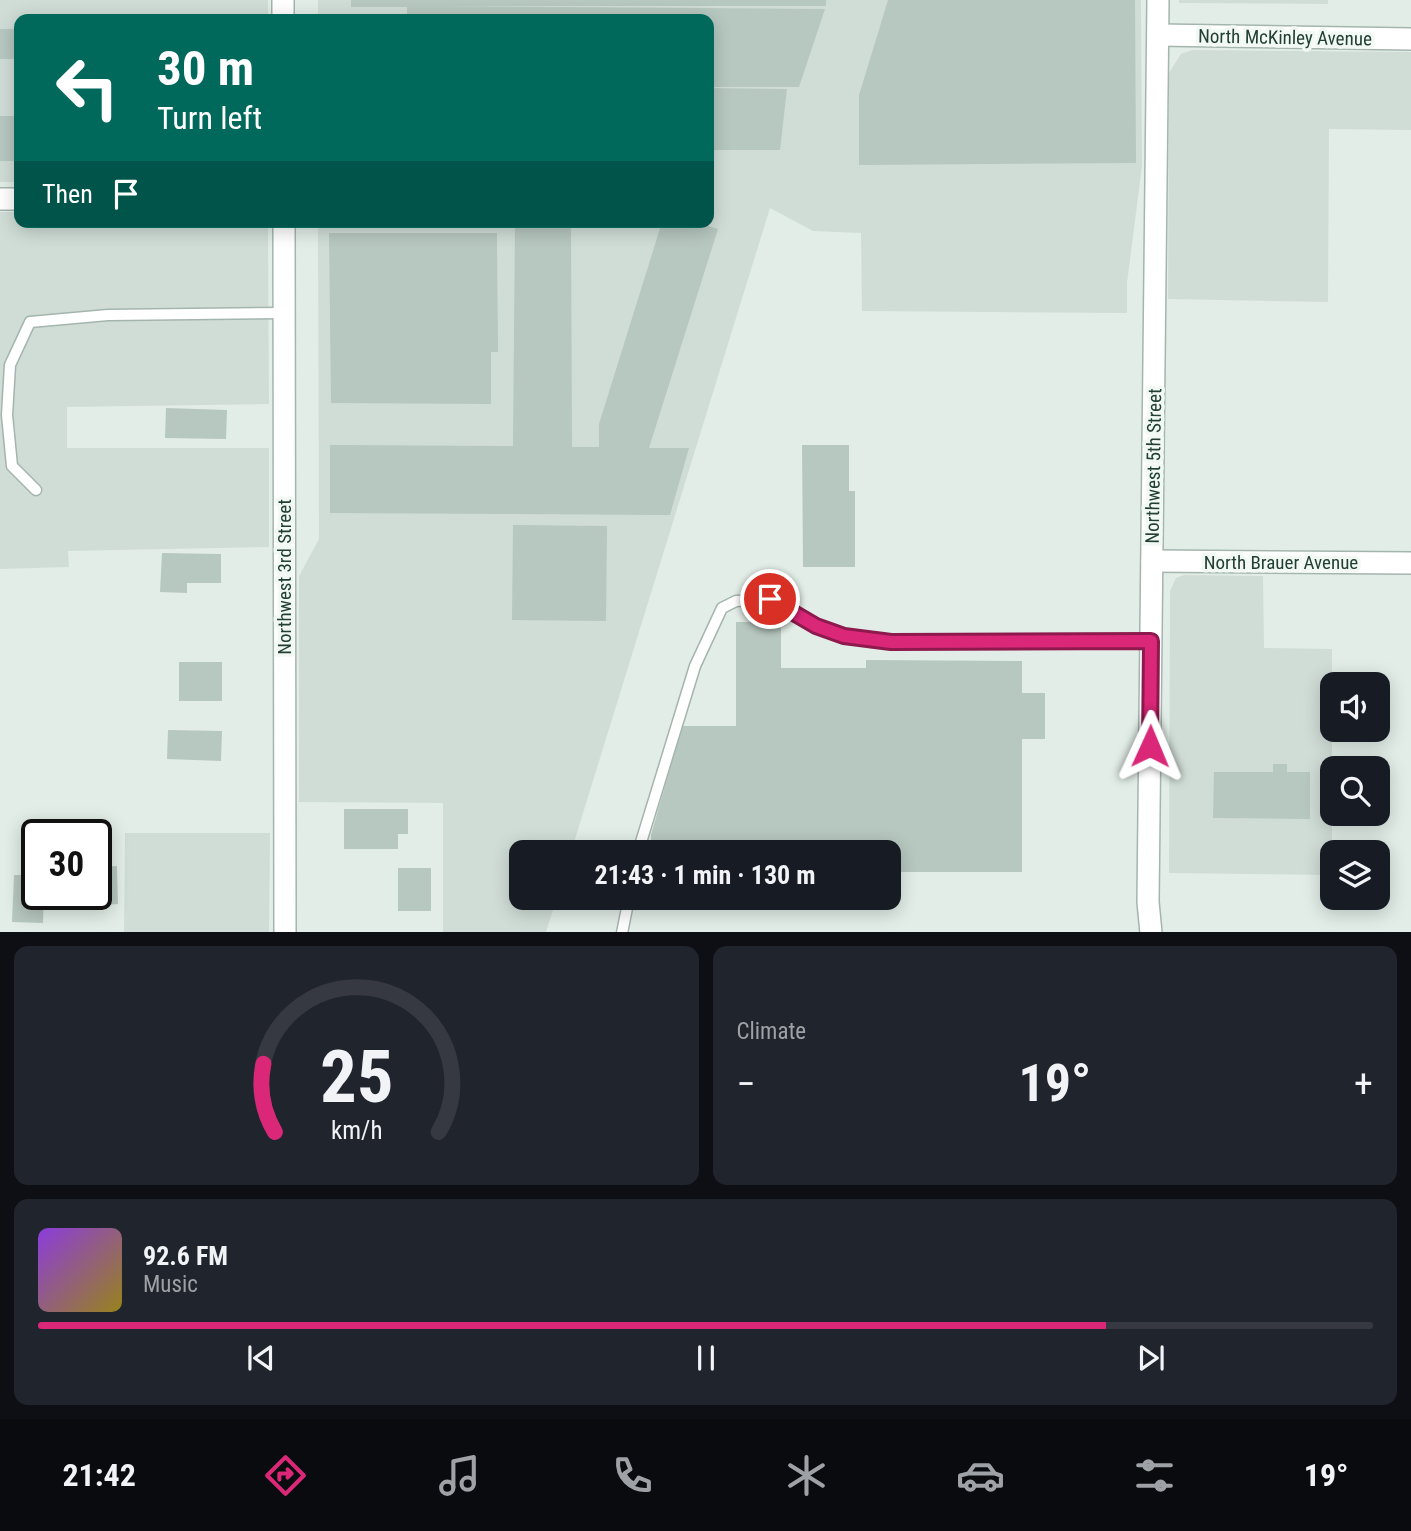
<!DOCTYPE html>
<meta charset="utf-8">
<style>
:root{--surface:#171b24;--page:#20242c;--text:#f1f3f6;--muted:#9ea1a6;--line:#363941;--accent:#db2777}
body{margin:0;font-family:"Roboto Condensed",sans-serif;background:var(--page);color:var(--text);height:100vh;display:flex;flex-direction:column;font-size:26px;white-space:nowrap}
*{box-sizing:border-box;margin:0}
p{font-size:23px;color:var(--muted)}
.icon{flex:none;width:38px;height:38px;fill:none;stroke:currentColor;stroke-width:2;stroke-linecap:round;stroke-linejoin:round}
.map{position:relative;height:932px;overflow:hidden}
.drawer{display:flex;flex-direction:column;gap:14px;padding:14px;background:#0d0f14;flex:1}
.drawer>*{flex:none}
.guide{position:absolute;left:14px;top:14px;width:700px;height:214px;border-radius:14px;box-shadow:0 4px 18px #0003;background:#00695c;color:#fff;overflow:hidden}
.controls{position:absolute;left:1320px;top:672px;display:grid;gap:14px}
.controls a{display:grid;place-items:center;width:70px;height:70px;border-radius:14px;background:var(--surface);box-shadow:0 4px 18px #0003;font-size:35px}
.speed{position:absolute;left:21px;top:819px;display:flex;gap:14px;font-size:35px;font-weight:700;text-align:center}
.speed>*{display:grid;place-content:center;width:91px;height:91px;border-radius:50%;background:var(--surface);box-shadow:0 4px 18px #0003;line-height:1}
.speed .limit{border:4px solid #111;border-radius:10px;background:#fff;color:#111}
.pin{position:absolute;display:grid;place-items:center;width:60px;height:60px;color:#fff;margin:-30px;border:4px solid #fff;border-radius:50%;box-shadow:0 2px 7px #0007}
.me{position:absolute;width:77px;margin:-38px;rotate:1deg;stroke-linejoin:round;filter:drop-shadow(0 0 5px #0008)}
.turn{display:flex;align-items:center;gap:24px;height:147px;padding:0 28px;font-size:32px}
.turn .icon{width:91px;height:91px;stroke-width:2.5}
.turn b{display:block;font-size:49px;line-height:60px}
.then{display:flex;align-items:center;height:66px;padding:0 28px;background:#0003;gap:14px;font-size:26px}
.big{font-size:52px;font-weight:700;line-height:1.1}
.drawer .card{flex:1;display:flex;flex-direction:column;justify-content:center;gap:10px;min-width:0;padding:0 24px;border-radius:14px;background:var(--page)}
.drawer .dial{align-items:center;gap:0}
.dial svg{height:182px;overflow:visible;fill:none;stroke:var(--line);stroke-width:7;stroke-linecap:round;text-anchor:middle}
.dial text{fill:var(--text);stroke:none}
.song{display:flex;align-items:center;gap:21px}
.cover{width:84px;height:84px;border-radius:10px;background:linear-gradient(135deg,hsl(270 70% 55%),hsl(50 70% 35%))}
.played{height:7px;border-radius:4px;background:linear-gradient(90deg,var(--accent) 80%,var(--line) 80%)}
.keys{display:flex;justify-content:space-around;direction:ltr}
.heat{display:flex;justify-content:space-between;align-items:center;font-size:38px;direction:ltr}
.drawer .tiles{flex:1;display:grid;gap:14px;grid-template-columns:1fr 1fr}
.card:last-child{grid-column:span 2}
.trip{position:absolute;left:509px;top:840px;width:392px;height:70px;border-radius:14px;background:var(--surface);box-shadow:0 4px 18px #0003;font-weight:700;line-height:70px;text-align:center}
.menu{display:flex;height:112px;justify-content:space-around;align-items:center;background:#090b0e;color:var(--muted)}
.menu .icon{width:49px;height:49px}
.menu .on{color:var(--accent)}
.menu b{font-size:32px;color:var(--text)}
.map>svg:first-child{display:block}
.built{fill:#d0ddd6}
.building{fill:#b7c8c0}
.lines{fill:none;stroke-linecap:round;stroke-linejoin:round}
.service-casing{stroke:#a4b5ae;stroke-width:13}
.minor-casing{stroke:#a4b5ae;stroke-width:24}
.service{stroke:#fff;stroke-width:10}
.minor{stroke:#fff;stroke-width:21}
.route-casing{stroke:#8e194d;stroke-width:18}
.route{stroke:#db2777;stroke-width:12}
.labels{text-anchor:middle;stroke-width:7;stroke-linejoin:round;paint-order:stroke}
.street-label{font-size:19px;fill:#213f35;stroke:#f2f9f5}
</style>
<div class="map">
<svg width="1411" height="933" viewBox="0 0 1411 933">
<rect width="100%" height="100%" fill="#e2ede7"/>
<g class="built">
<path d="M 0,0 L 268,0 L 268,19 L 19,19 L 19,182 L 0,182 Z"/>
<path d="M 318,0 L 1141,0 L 1142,166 L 1127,283 L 1127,313 L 862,311 L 861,233 L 813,231 L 770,208 L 571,852 L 522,852 L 522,898 L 557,898 L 546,932 L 443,932 L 443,803 L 299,802 L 299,576 L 319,539 L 318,222 L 709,222 L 709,19 L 318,19 Z"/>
<path d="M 1179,0 L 1328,0 L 1328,4 L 1179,3 Z"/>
<path d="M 1193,50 L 1411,52 L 1411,130 L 1329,129 L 1328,302 L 1168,299 L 1169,73 L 1181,54 Z"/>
<path d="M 0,212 L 19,212 L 19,222 L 264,222 L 268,228 L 269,404 L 67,407 L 67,448 L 269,448 L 269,547 L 68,551 L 69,567 L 0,569 Z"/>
<path d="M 1184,575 L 1263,576 L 1264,648 L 1332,649 L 1332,875 L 1169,873 L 1170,591 L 1176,578 Z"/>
<path d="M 125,833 L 270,833 L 269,932 L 124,932 Z"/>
</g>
<g class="building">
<path d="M 351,0 L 826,0 L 826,6 L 446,6 L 825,9 L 799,87 L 709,87 L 709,19 L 407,19 L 407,7 L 351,7 Z"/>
<path d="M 888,0 L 1135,0 L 1136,163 L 859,165 L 859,95 Z"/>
<rect x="0" y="29" width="19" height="30"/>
<path d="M 709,88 L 787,89 L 780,150 L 709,150 Z"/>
<rect x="0" y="116" width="19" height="45"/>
<path d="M 515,222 L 571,222 L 572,447 L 599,447 L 599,424 L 662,222 L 695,222 L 718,229 L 649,448 L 689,448 L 670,515 L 330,513 L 330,445 L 513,446 Z"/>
<path d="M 329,233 L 497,233 L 498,352 L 491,352 L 491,404 L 331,403 Z"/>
<path d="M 166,408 L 227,410 L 226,439 L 165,438 Z"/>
<path d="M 802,445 L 849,445 L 849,491 L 855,491 L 855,567 L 803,567 Z"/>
<path d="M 513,525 L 607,526 L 606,621 L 512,620 Z"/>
<path d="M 162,553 L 221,554 L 221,583 L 187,583 L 187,593 L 160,592 Z"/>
<path d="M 736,622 L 781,622 L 781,668 L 866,668 L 866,660 L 1022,661 L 1022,693 L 1045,693 L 1045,739 L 1022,739 L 1022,872 L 889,872 L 889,852 L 651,852 L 651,835 L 682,726 L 736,726 Z"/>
<rect x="179" y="662" width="43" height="39"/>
<path d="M 168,730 L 222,731 L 221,761 L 167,759 Z"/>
<path d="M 1273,764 L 1287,764 L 1287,772 L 1310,772 L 1310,819 L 1213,818 L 1214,772 L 1273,772 Z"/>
<path d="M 344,809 L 408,809 L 408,834 L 398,834 L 398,849 L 344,849 Z"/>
<path d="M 117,866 L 118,904 L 93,906 L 92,894 L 96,894 L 96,867 Z"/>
<rect x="398" y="868" width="33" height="43"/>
<path d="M 14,875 L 37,875 L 37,894 L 44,894 L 43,923 L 12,922 Z"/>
</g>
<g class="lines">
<defs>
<g id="service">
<path d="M 36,490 L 12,466 L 7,415 L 10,365 L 30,322 L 108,315 L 284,313"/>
<path d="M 638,852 L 695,666 L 722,608 L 736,601 L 770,599 L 816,626 L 844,636 L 891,642 L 1151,641"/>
<path d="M 622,933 L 629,898"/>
</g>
<g id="minor">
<path d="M 283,0 L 283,19"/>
<path d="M 1158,35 L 1411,39"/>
<path d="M 0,199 L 19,199"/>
<path d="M 284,222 L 285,933"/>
<path d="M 1152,561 L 1411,563"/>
<path d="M 1151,933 L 1148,902 L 1158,0"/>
</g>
</defs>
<use href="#service" class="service-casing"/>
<use href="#minor" class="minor-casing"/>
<use href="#service" class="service"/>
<use href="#minor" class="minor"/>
</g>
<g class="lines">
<defs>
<path id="route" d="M 770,599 L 816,626 L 844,636 L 891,642 L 1151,641 L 1150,746"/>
</defs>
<use href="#route" class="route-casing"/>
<use href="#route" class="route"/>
</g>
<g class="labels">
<g class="street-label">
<text transform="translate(1285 37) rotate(1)" y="7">North McKinley Avenue</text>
<text transform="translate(1153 466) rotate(-89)" y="7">Northwest 5th Street</text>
<text x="1281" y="569">North Brauer Avenue</text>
<text transform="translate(284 577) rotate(-90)" y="7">Northwest 3rd Street</text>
</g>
</g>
</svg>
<div class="controls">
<a><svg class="icon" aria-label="sound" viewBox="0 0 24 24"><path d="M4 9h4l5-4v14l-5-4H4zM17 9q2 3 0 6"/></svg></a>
<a><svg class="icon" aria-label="search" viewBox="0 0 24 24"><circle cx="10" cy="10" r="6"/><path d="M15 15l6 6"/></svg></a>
<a><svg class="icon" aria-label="layers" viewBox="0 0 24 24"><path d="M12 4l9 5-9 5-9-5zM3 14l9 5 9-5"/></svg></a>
</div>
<div class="speed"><div class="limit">30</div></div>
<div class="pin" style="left:770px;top:599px;background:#d93025"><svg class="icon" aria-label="arrive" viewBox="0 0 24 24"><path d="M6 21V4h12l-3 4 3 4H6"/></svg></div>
<svg class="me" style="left:1150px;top:746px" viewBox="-20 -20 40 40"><path d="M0-17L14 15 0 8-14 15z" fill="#db2777" stroke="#fff" stroke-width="4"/></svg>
<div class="trip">21:43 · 1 min · 130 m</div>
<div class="guide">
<div class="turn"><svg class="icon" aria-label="left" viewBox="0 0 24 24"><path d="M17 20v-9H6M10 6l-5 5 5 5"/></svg><div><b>30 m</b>Turn left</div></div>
<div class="then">Then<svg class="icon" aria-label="arrive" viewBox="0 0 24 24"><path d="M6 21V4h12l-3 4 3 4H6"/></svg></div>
</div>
</div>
<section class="drawer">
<div class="tiles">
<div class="card dial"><svg viewBox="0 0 100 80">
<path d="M14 69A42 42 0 1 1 86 69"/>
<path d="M14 69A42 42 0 0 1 9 39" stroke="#db2777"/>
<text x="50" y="56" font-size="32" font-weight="700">25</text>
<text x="50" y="72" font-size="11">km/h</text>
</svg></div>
<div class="card"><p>Climate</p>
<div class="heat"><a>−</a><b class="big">19°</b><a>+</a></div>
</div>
<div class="card">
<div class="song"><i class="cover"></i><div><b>92.6 FM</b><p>Music</p></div></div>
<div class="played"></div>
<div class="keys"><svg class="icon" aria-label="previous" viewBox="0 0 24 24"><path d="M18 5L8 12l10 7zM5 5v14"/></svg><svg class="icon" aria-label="pause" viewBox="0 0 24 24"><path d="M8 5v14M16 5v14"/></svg><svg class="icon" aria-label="next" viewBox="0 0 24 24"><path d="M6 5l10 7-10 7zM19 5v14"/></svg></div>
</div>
</div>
</section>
<nav class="menu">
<b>21:42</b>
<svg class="icon on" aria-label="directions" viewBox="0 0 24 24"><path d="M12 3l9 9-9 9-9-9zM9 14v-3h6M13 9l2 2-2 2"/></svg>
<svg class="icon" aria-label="music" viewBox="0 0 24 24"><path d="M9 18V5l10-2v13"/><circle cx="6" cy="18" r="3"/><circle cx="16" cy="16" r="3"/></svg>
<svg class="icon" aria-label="phone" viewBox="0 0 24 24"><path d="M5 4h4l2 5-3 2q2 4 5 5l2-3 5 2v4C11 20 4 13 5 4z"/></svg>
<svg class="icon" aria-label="climate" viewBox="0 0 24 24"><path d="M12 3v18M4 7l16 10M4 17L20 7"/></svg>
<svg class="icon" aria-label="car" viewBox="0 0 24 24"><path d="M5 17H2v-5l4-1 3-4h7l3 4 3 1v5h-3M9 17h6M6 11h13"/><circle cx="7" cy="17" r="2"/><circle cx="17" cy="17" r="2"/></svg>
<svg class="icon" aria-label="filters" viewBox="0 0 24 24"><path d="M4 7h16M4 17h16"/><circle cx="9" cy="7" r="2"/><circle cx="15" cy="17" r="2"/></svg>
<b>19°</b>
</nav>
